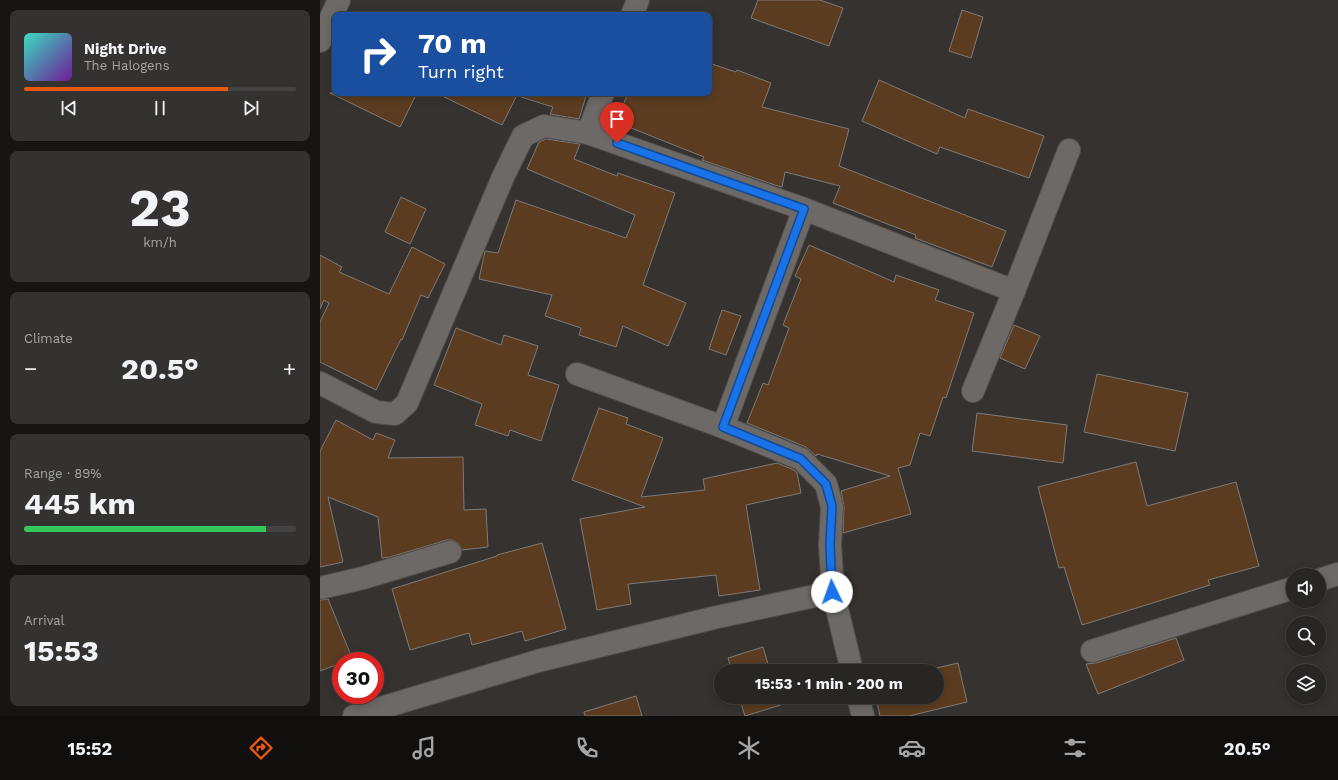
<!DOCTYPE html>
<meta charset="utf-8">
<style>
:root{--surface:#282624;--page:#343231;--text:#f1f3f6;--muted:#a5a5a6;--line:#444341;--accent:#ea580c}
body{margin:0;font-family:"Work Sans",sans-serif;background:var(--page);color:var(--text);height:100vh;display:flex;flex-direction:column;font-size:15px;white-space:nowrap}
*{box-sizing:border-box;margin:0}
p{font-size:13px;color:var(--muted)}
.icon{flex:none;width:22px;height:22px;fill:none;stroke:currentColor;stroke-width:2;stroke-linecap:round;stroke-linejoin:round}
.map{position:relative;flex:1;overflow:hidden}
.side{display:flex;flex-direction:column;gap:10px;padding:10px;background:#161514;width:320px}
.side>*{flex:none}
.hud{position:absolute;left:12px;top:12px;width:380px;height:84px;border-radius:8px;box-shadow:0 2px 10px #0003,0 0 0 1px var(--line);background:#1a4fa0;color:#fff;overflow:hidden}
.fabs{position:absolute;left:966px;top:568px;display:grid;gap:8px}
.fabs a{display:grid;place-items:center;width:40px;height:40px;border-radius:50%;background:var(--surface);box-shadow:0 2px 10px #0003,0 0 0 1px var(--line);font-size:20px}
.speed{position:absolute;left:12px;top:652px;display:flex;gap:8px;font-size:20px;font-weight:700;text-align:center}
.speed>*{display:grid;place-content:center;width:52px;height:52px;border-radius:50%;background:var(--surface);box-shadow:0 2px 10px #0003,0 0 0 1px var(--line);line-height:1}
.speed .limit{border:6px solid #d22;background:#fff;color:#111}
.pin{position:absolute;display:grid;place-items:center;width:34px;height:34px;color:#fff;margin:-41px -17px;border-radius:50% 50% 50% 0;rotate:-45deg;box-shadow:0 0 4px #0007}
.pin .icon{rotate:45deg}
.me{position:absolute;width:44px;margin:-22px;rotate:357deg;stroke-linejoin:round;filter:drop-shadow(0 0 3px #0008)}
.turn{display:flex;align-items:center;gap:14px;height:84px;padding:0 20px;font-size:18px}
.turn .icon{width:52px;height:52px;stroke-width:2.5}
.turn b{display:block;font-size:28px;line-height:34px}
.big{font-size:30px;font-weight:700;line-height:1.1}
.side .widget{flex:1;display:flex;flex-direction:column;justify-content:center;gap:6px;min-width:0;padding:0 14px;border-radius:8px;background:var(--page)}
.side .dial{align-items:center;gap:0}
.dial b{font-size:52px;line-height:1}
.song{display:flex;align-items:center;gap:12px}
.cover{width:48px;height:48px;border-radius:6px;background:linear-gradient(135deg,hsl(170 70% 55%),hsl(280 70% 35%))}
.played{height:4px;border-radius:2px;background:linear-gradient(90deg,var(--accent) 75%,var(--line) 75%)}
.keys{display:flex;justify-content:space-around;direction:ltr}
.heat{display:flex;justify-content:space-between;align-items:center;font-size:22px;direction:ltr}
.charge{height:6px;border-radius:3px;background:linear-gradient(90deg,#34c759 89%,var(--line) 0)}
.trip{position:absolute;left:394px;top:664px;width:230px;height:40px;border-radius:20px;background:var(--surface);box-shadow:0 2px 10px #0003,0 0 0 1px var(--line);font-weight:700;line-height:40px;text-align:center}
.tabs{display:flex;height:64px;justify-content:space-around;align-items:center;background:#100f0e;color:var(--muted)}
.tabs .icon{width:28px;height:28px}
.tabs .current{color:var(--accent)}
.tabs b{font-size:18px;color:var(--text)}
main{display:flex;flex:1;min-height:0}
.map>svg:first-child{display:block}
.building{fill:#5b3c20;stroke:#7d7a77}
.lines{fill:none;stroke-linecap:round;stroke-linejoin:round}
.minor-casing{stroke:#52504e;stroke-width:24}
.minor{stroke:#6c6967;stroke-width:22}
.route-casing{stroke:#114b97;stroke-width:10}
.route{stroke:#1a73e8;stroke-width:7}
</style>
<main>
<section class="side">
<div class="widget">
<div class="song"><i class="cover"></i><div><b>Night Drive</b><p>The Halogens</p></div></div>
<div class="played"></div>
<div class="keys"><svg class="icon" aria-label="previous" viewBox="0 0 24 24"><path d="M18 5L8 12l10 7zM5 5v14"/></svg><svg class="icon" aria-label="pause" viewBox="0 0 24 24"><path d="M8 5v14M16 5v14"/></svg><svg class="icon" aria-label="next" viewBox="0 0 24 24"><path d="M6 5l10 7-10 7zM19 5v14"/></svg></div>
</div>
<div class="widget dial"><b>23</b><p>km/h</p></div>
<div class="widget"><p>Climate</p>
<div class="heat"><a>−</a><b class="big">20.5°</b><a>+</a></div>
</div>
<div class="widget"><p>Range · 89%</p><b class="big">445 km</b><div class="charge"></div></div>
<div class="widget"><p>Arrival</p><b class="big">15:53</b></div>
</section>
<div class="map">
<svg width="1018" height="716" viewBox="0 0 1018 716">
<rect width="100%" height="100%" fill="#353230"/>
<g class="building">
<path d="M 438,0 L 500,0 L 523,8 L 509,46 L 431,18 Z"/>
<path d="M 642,10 L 663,17 L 651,58 L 629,51 Z"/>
<path d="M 389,63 L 416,72 L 417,70 L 451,83 L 442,107 L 529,129 L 519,166 L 686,231 L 672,267 L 595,238 L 596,235 L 513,203 L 520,186 L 465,172 L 462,187 L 458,186 L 382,160 L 384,157 L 296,122 L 308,93 L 389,93 Z"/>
<path d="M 559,80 L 645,118 L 648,109 L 724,136 L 709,178 L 620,147 L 617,154 L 542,121 Z"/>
<path d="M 10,93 L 97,93 L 80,127 Z"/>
<path d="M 116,93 L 198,93 L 182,125 Z"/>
<path d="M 201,93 L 267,93 L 259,119 L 230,114 L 233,107 L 201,97 Z"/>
<path d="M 226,139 L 260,144 L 254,159 L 297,176 L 298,173 L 355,193 L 323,285 L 366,303 L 348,346 L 303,326 L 296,347 L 259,335 L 261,328 L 225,316 L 232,295 L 159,279 L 165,251 L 178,253 L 196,200 L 306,238 L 315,215 L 207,169 L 219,142 Z"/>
<path d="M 81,197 L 106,209 L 90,244 L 65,232 Z"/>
<path d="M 489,245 L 574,282 L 576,275 L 619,290 L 615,300 L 654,313 L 626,398 L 623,397 L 610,436 L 600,433 L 590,465 L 578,468 L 591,514 L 523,533 L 524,507 L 521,491 L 570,476 L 497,454 L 496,456 L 486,447 L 427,423 L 443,383 L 448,385 L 469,328 L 463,325 L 481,279 L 475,276 Z"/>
<path d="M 92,247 L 125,264 L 108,298 L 101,295 L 82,340 L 81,339 L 56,390 L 0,362 L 0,322 L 9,303 L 4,300 L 0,309 L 0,255 L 22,267 L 19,272 L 69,294 Z"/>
<path d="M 402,310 L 421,316 L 406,355 L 389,349 Z"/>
<path d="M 694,325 L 720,336 L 705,369 L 680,358 Z"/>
<path d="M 136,328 L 181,345 L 184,335 L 218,346 L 208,375 L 239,385 L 221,441 L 190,430 L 188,436 L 155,425 L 162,404 L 114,385 Z"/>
<path d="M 777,374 L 868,393 L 855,451 L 764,432 Z"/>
<path d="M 279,408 L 308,418 L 306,424 L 343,438 L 321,497 L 385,490 L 383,479 L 457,463 L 474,470 L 477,473 L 481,493 L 426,505 L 440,590 L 399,596 L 396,575 L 308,584 L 311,604 L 277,610 L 260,519 L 325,507 L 252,480 Z"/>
<path d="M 657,413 L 747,425 L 743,463 L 652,451 Z"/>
<path d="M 16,420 L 53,440 L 56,433 L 75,440 L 68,458 L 143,457 L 144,510 L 166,509 L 168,547 L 142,550 L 138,543 L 132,540 L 127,540 L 70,557 L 62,558 L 58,517 L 8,497 L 23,562 L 0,567 L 0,451 Z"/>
<path d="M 816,462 L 827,506 L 916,482 L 939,566 L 888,580 L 890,585 L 762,625 L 744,567 L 739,568 L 718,487 Z"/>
<path d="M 222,543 L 246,629 L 205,641 L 202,631 L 152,645 L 149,633 L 90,650 L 72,589 L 177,556 L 177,555 Z"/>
<path d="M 8,599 L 32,658 L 25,661 L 21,661 L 21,663 L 0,671 L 0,600 Z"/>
<path d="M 856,638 L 864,660 L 778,694 L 766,664 L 776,663 Z"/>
<path d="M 443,647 L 450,671 L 412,671 L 408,658 Z"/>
<path d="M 638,663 L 647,702 L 589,716 L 560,716 L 556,697 L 617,697 L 617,671 L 603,671 Z"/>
<path d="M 316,696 L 322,716 L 265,716 L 264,712 Z"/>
<path d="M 419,697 L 458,697 L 461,705 L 425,716 Z"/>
</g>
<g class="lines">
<defs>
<g id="minor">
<path d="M 312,15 L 318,0"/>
<path d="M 0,41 L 19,0"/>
<path d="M 268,133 L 283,93"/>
<path d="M 257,374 L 403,427 L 481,459 L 506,484 L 512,507 L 510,545 L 513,592 L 532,671"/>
<path d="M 0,383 L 56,412 L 75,414 L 87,403 L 183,177 L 203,136 L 224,126 L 268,133 L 484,209 L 694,291"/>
<path d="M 653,391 L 694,291 L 749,150"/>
<path d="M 403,427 L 484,209"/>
<path d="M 999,580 L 1018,574"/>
<path d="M 0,588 L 43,578 L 130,552"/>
<path d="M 772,651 L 973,588"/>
<path d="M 538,697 L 543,716"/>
<path d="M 34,716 L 218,661 L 393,618 L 513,592"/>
</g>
</defs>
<use href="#minor" class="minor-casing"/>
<use href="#minor" class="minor"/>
</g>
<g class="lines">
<defs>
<path id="route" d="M 297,143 L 484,209 L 403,427 L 481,459 L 506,484 L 512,506 L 510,545 L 512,592"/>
</defs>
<use href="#route" class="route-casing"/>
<use href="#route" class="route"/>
</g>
</svg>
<div class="fabs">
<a><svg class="icon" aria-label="sound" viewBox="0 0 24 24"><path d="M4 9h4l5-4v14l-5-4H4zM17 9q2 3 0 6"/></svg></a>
<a><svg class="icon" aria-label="search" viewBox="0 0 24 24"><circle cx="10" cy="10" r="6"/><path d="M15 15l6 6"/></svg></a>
<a><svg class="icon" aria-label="layers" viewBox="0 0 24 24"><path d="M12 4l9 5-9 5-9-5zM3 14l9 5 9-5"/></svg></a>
</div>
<div class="speed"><div class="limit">30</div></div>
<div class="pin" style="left:297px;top:143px;background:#d93025"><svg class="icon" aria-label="arrive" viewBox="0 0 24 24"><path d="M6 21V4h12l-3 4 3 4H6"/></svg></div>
<svg class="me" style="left:512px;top:592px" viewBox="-20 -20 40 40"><circle r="19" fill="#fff"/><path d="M0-13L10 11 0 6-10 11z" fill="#1a73e8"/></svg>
<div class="trip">15:53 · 1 min · 200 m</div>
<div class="hud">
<div class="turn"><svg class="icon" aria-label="right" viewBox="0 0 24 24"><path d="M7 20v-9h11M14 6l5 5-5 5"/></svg><div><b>70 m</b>Turn right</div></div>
</div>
</div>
</main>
<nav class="tabs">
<b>15:52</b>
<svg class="icon current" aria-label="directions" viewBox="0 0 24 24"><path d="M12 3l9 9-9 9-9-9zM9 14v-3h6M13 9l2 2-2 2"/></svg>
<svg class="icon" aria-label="music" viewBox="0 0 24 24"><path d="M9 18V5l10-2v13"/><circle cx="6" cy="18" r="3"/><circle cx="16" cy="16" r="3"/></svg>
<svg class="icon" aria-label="phone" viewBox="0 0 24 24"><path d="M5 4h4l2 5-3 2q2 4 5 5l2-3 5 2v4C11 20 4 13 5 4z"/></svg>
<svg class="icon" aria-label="climate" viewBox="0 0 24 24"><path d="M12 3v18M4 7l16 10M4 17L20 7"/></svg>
<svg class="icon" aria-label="car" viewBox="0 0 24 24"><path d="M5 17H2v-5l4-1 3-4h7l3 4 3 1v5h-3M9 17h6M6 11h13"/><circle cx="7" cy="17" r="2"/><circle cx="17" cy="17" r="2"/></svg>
<svg class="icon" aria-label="filters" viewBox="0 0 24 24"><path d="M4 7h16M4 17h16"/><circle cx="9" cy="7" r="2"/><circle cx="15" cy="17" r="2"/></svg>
<b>20.5°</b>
</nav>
